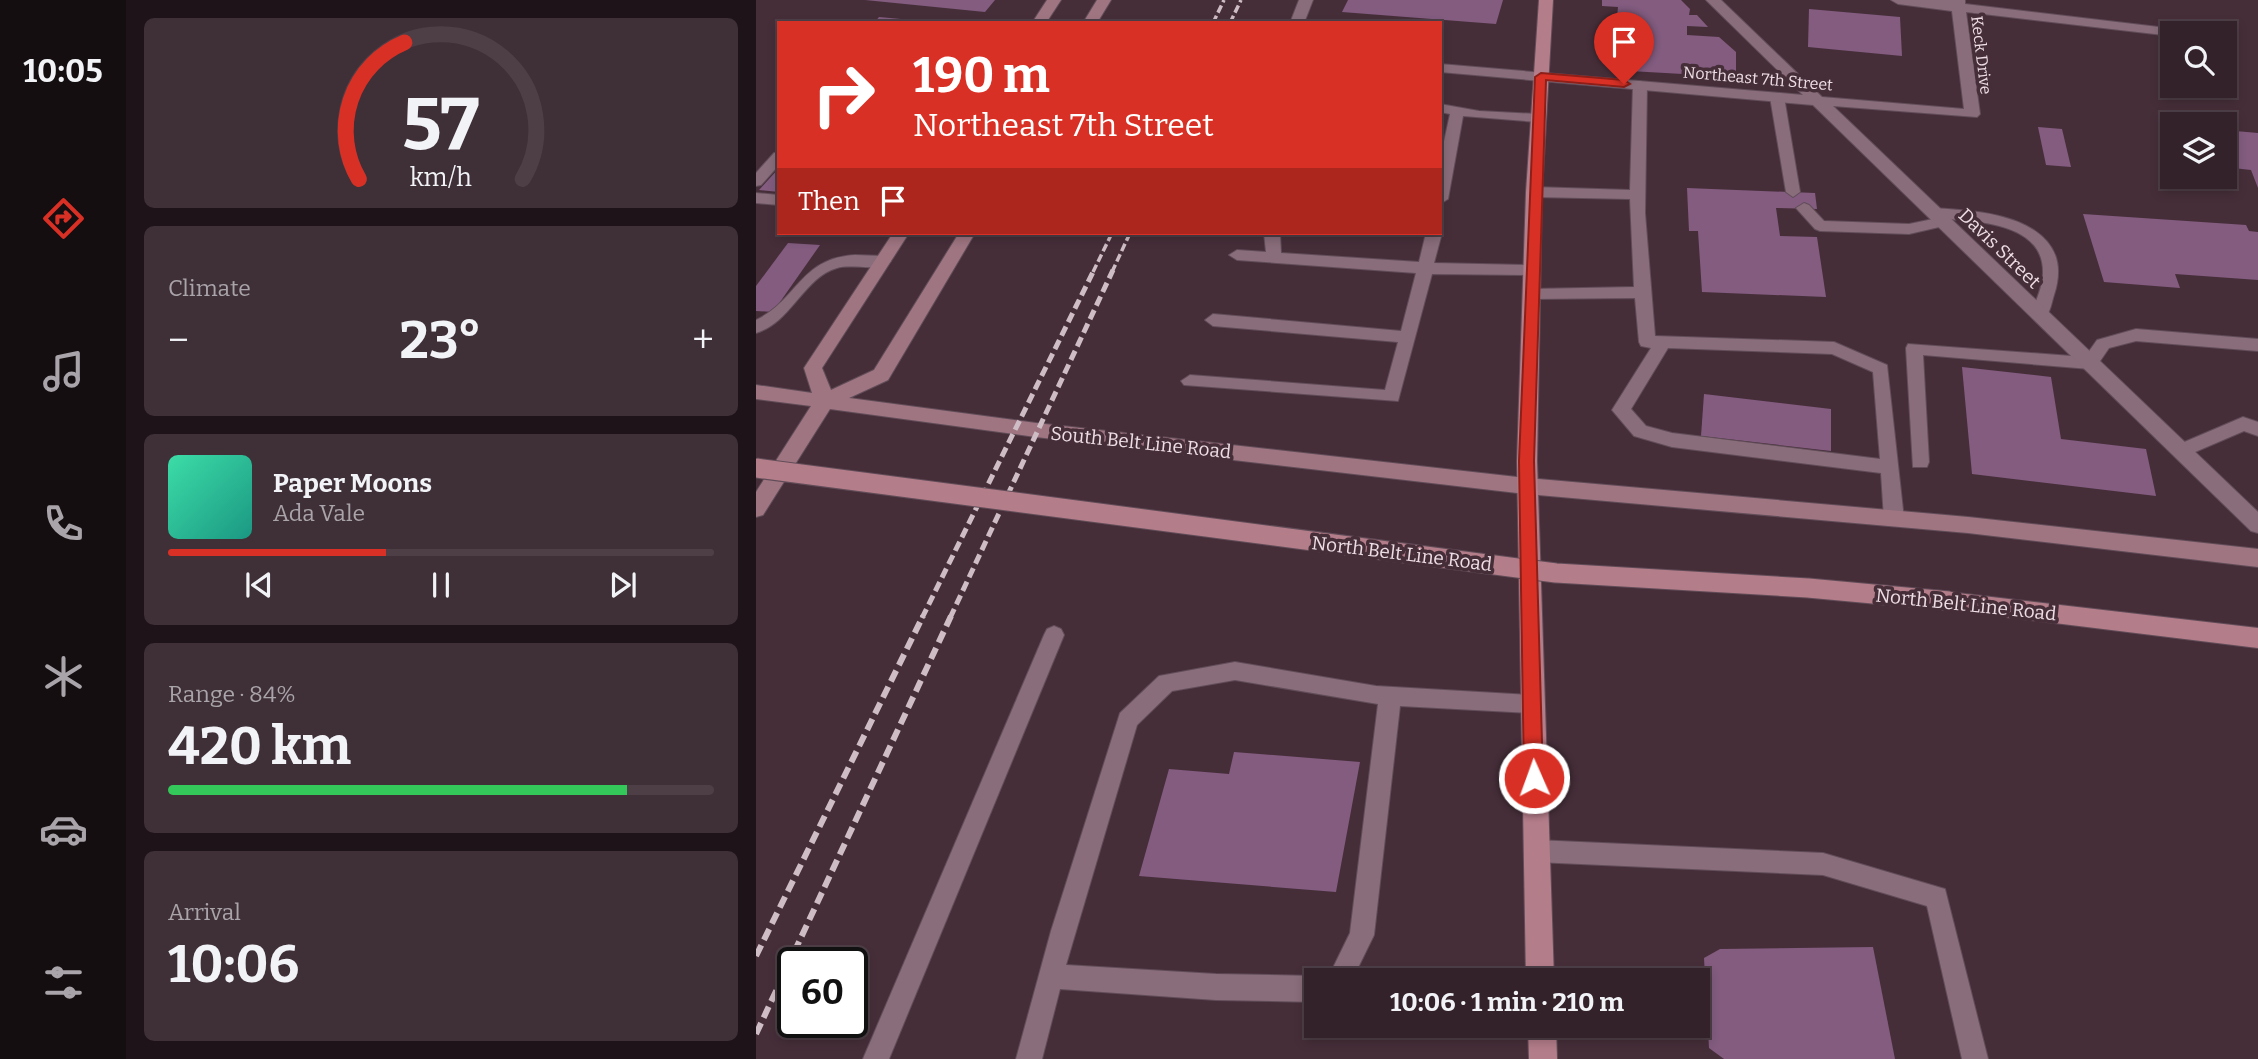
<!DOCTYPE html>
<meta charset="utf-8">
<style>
:root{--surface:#34222b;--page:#3f2f37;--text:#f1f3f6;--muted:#a9a4a9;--line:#4e3f47;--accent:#d93025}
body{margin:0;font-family:Bitter,serif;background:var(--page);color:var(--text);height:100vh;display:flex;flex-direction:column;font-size:26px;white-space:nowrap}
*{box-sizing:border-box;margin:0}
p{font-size:23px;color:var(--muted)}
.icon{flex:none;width:38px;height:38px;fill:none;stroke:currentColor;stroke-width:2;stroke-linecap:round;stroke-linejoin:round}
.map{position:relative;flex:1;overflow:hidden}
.panel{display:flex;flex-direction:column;gap:18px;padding:18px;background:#1d1318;width:630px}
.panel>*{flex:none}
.top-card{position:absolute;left:21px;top:21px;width:665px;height:214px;border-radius:0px;box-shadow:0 4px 10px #0003,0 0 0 2px var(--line);background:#d93025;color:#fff;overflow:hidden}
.fabs{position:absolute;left:1404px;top:21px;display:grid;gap:14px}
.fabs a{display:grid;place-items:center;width:77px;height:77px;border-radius:0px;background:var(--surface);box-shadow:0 4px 10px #0003,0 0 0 2px var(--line);font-size:35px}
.speed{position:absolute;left:21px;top:947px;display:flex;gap:14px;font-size:35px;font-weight:700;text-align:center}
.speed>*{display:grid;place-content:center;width:91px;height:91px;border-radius:50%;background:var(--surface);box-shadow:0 4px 10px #0003,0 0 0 2px var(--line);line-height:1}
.speed .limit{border:4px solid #111;border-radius:10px;background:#fff;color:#111}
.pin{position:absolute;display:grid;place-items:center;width:60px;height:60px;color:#fff;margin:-72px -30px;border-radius:50% 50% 50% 0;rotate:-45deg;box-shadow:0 0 7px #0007}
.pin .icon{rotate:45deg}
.me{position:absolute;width:77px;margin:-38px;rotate:358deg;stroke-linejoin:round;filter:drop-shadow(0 0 5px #0008)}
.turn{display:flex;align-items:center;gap:24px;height:147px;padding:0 21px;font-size:32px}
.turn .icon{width:91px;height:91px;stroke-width:2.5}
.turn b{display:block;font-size:49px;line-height:60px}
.then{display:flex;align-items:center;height:66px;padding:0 21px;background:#0003;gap:14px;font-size:26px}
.big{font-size:52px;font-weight:700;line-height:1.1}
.panel .widget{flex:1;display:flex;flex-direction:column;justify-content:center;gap:10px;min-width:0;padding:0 24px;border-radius:10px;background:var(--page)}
.panel .dial{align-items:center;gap:0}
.dial svg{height:182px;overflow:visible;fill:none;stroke:var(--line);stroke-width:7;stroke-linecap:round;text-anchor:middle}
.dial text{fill:var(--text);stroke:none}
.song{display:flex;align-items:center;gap:21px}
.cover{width:84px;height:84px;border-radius:10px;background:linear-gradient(135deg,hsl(160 70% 55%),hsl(170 70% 35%))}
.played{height:7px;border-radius:4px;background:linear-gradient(90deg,var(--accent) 40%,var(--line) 40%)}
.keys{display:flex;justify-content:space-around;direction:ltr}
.heat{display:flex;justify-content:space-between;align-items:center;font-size:38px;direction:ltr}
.charge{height:10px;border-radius:5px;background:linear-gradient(90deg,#34c759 84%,var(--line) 0)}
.trip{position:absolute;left:548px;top:968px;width:406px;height:70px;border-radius:0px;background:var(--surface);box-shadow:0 4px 10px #0003,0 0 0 2px var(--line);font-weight:700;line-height:70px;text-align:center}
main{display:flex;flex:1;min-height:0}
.tabs{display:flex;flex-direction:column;width:126px;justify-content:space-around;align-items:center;background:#150e11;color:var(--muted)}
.tabs .icon{width:49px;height:49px}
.tabs .selected{color:var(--accent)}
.tabs b{font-size:32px;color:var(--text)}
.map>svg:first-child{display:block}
.building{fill:#835c80}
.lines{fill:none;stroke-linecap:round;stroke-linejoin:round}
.lane-casing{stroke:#614d58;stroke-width:2}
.street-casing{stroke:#614d58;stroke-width:2}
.secondary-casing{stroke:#614d58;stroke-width:2}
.primary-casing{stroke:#614d58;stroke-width:2}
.lane{fill:#896d7a;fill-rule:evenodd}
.street{fill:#896d7a;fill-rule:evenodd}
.secondary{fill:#9f7582;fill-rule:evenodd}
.primary{fill:#b47d8a;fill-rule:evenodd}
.rail-far2{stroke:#cebdc4;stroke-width:3.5;stroke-dasharray:8 3.5;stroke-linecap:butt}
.rail-far1{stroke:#cebdc4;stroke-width:5;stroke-dasharray:10 5;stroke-linecap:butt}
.rail{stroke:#cebdc4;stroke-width:6;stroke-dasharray:12 6;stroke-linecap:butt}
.primary-bridge-casing{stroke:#614d58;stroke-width:21;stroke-linecap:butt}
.primary-bridge{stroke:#b47d8a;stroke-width:19}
.route{fill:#d93025;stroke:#8d1f18;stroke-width:2}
.labels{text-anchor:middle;stroke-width:7;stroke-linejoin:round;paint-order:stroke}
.far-street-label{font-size:16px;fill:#eddde4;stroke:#462e39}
.street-label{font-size:19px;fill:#eddde4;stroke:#462e39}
</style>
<main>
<nav class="tabs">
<b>10:05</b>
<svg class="icon selected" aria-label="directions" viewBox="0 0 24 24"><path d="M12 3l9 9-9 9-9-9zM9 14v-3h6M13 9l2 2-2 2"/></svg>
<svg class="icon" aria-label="music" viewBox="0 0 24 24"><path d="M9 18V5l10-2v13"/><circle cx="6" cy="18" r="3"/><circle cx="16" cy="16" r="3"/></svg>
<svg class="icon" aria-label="phone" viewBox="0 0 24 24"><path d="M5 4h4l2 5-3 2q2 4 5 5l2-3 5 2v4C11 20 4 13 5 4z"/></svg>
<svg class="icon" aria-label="climate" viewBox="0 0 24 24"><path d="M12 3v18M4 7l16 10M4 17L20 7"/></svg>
<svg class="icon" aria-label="car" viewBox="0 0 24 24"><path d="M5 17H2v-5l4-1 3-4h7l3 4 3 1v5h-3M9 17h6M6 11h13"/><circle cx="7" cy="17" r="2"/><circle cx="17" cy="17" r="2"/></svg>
<svg class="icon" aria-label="filters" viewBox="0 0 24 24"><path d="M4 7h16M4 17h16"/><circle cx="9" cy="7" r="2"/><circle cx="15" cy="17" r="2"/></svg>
</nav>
<section class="panel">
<div class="widget dial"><svg viewBox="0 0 100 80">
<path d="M14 69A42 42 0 1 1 86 69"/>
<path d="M14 69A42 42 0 0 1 34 9" stroke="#d93025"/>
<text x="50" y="56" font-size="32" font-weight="700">57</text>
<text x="50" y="72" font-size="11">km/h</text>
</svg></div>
<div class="widget"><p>Climate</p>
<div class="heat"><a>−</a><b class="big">23°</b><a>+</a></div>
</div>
<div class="widget">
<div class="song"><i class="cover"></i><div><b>Paper Moons</b><p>Ada Vale</p></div></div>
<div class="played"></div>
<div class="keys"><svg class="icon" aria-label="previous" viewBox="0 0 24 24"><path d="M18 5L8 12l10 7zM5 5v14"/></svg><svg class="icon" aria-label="pause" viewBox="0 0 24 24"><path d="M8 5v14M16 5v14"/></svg><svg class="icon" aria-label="next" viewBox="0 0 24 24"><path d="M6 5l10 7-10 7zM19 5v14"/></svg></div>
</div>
<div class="widget"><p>Range · 84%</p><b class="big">420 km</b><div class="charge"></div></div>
<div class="widget"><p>Arrival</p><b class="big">10:06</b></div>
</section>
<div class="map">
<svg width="1502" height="1059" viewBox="0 0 1502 1059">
<rect width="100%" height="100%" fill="#462e39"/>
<g class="building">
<path d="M 109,0 L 239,0 L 229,12 Z"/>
<path d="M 592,0 L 747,0 L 740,24 L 586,12 Z"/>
<path d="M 846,0 L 925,0 L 934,9 L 933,15 L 941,15 L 952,27 L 931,26 L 931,35 L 963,37 L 980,52 L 980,77 L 856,70 L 862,7 L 846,6 Z"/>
<path d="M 1053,9 L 1144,17 L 1146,56 L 1052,47 Z"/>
<path d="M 123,17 L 167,21 L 167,23 L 118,23 Z"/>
<path d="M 1468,60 L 1482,94 L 1437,91 L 1436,86 L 1468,86 Z"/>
<path d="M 1282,127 L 1306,129 L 1315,167 L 1290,165 Z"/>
<path d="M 1468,130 L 1502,133 L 1502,188 L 1495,170 L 1468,167 Z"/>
<path d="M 23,168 L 23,192 L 3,190 Z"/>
<path d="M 931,188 L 1059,193 L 1061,209 L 1020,208 L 1024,236 L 1061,237 L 1070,297 L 946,292 L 942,231 L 933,231 Z"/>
<path d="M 1327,214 L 1490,225 L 1493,231 L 1502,232 L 1502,280 L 1419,274 L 1424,288 L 1348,282 Z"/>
<path d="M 32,243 L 64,245 L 17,312 L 0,311 L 0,286 Z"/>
<path d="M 1206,367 L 1295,377 L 1305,439 L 1390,449 L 1400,496 L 1216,474 Z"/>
<path d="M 948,394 L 1075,409 L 1075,451 L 945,436 Z"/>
<path d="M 478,752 L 604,762 L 580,892 L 383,876 L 413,769 L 473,774 Z"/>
<path d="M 1117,947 L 1139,1059 L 968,1059 L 953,1048 L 948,958 L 964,949 Z"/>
</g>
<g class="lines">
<defs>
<g id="lane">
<path d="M 884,81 L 891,85 L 889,213 L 899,336 L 1078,342 L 1131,365 L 1148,519 L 1145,524 L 1131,524 L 1128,519 L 1125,473 L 916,447 L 878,436 L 856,410 L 895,348 L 885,346 L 883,342 L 879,298 L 775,299 L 767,294 L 775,289 L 878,287 L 874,199 L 778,197 L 771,192 L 778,187 L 874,190 L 877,85 ZM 912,348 L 1076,354 L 1117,372 L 1124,459 L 916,433 L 890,426 L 875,409 Z"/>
<path d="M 1021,93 L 1028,97 L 1044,192 L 1037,197 L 1030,192 L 1014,97 Z"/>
<path d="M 684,104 L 723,111 L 782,114 L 789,118 L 782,122 L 707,116 L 692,199 L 684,204 L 684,160 L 694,114 L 684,112 Z"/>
<path d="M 23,152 L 23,165 L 5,185 L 0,186 L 0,173 L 18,153 Z"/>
<path d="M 0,193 L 23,195 L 23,205 L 0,203 Z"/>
<path d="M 1048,203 L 1053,205 L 1068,221 L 1153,224 L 1182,218 L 1169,213 C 1177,205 1194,210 1205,210 C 1254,214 1319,231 1298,295 C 1295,304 1294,318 1283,321 L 1275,315 C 1279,302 1287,287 1287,273 C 1288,225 1227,222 1193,219 L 1192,225 L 1153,234 L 1064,231 L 1059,229 L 1040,208 Z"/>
<path d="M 684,231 L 686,233 L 678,263 L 775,265 L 783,270 L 775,275 L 676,274 L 642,401 L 428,385 L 425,381 L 434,375 L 629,390 L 642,342 L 457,326 L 449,320 L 457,314 L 645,331 L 660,273 L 481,260 L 473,255 L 481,250 L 510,252 L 508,233 L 524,233 L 525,253 L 663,262 L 670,233 Z"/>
<path d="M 99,255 L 127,256 L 135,261 C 125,273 97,263 81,268 C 47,278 36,322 0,333 L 0,320 C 42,300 44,258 99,255 Z"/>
<path d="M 1380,329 L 1502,339 L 1502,351 L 1380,341 L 1353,348 L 1340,367 L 1334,369 L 1167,355 L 1173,462 L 1171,467 L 1157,467 L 1150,348 L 1152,344 L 1329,357 L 1341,340 Z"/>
<path d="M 1487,417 L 1502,422 L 1502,436 L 1488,431 L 1425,458 L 1416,451 L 1419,446 Z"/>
<path d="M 298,626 L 305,629 L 308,635 L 133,1059 L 107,1059 L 288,635 L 291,629 Z"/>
<path d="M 479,662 L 620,686 L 776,695 L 784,697 L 787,704 L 784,711 L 776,713 L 644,706 L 618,935 L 596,980 L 571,980 L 594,933 L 622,704 L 479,680 L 416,691 L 381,725 L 310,965 L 460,974 L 560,976 L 569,980 L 560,980 L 560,1002 L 460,1000 L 304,989 L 286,1059 L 260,1059 L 295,931 L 364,713 L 403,676 Z"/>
<path d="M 780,840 L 1067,853 L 1189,889 L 1232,1059 L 1206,1059 L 1171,906 L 1067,875 L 780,862 L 772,859 L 768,851 L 772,843 Z"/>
</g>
<g id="street">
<path d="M 543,0 L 557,0 L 548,23 L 534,23 Z"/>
<path d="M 950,0 L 965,0 L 1066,97 L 1208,109 L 1196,11 L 1142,4 L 1135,0 L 1209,0 L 1209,4 L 1428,30 L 1430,33 L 1416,33 L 1416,36 L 1210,12 L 1224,114 L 1221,117 L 1077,106 L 1502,512 L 1502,533 L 1495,531 L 1057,105 L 684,72 L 684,64 L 1047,95 Z"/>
</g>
<g id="secondary">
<path d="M 291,0 L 305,0 L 290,23 L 276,23 Z"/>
<path d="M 341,0 L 355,0 L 341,23 L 327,23 Z"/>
<path d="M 137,233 L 153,233 L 66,368 L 75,390 L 118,370 L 203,233 L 219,233 L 132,380 L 93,398 L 280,423 L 771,478 L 1212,517 L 1502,549 L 1502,567 L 1212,533 L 771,494 L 280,437 L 74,409 L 7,515 L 0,517 L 0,492 L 55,406 L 0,399 L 0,385 L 56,393 L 48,368 Z"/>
</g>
<g id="primary">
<path d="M 783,0 L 797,0 L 786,192 L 781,461 L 798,980 L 770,980 L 761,461 L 770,192 Z"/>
<path d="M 1193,592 L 1502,628 L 1502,648 L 1193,610 L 1185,607 L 1182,601 L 1185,595 Z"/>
<path d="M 772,1026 L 800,1026 L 801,1059 L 773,1059 Z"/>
</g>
</defs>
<use href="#lane" class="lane-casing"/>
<use href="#street" class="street-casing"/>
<use href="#secondary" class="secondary-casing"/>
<use href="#primary" class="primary-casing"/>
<use href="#lane" class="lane"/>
<use href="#street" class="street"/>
<use href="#secondary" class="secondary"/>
<use href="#primary" class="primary"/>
<g class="rail-far2">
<path d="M 457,23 L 468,0"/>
<path d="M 474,23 L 485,0"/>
<path d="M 337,272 L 356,233"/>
<path d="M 356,272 L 374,233"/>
</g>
<g class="rail-far1">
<path d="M 166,618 L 338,270"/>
<path d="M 194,618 L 357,270"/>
</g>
<g class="rail">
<path d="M 0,956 L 167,616"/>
<path d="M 0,1034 L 195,616"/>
</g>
<defs>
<path id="primary-bridge" d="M 0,468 L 800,573 L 1052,588 L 1193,601"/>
</defs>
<use href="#primary-bridge" class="primary-bridge-casing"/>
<use href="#primary-bridge" class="primary-bridge"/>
</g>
<path class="route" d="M 785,73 L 868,80 L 874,84 L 868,87 L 790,80 L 778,461 L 787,778 L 784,784 L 778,786 L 771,784 L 768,778 L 763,461 L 779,77 Z"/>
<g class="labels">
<g class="far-street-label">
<text transform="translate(1226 55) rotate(83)" y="6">Keck Drive</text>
<text transform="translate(1002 78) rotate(5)" y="6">Northeast 7th Street</text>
</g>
<g class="street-label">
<text transform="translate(1244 248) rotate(44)" y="7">Davis Street</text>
<text transform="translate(385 442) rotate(6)" y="7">South Belt Line Road</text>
<text transform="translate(646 553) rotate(7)" y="7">North Belt Line Road</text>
<text transform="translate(1210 604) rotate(6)" y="7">North Belt Line Road</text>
</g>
</g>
</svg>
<div class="fabs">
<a><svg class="icon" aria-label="search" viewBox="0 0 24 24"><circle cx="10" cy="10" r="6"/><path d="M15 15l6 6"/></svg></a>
<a><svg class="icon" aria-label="layers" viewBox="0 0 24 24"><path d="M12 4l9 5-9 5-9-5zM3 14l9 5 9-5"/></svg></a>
</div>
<div class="speed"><div class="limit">60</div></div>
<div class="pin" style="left:868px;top:84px;background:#d93025"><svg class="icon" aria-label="arrive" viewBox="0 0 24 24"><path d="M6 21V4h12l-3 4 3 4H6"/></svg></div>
<svg class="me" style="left:778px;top:778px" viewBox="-20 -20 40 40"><circle r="17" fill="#d93025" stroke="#fff" stroke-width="3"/><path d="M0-11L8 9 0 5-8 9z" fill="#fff"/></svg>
<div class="trip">10:06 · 1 min · 210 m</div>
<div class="top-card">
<div class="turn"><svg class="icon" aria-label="right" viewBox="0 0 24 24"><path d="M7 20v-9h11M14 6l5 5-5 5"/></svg><div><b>190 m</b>Northeast 7th Street</div></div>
<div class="then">Then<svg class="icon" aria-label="arrive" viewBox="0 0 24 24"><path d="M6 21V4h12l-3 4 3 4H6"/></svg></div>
</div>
</div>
</main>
